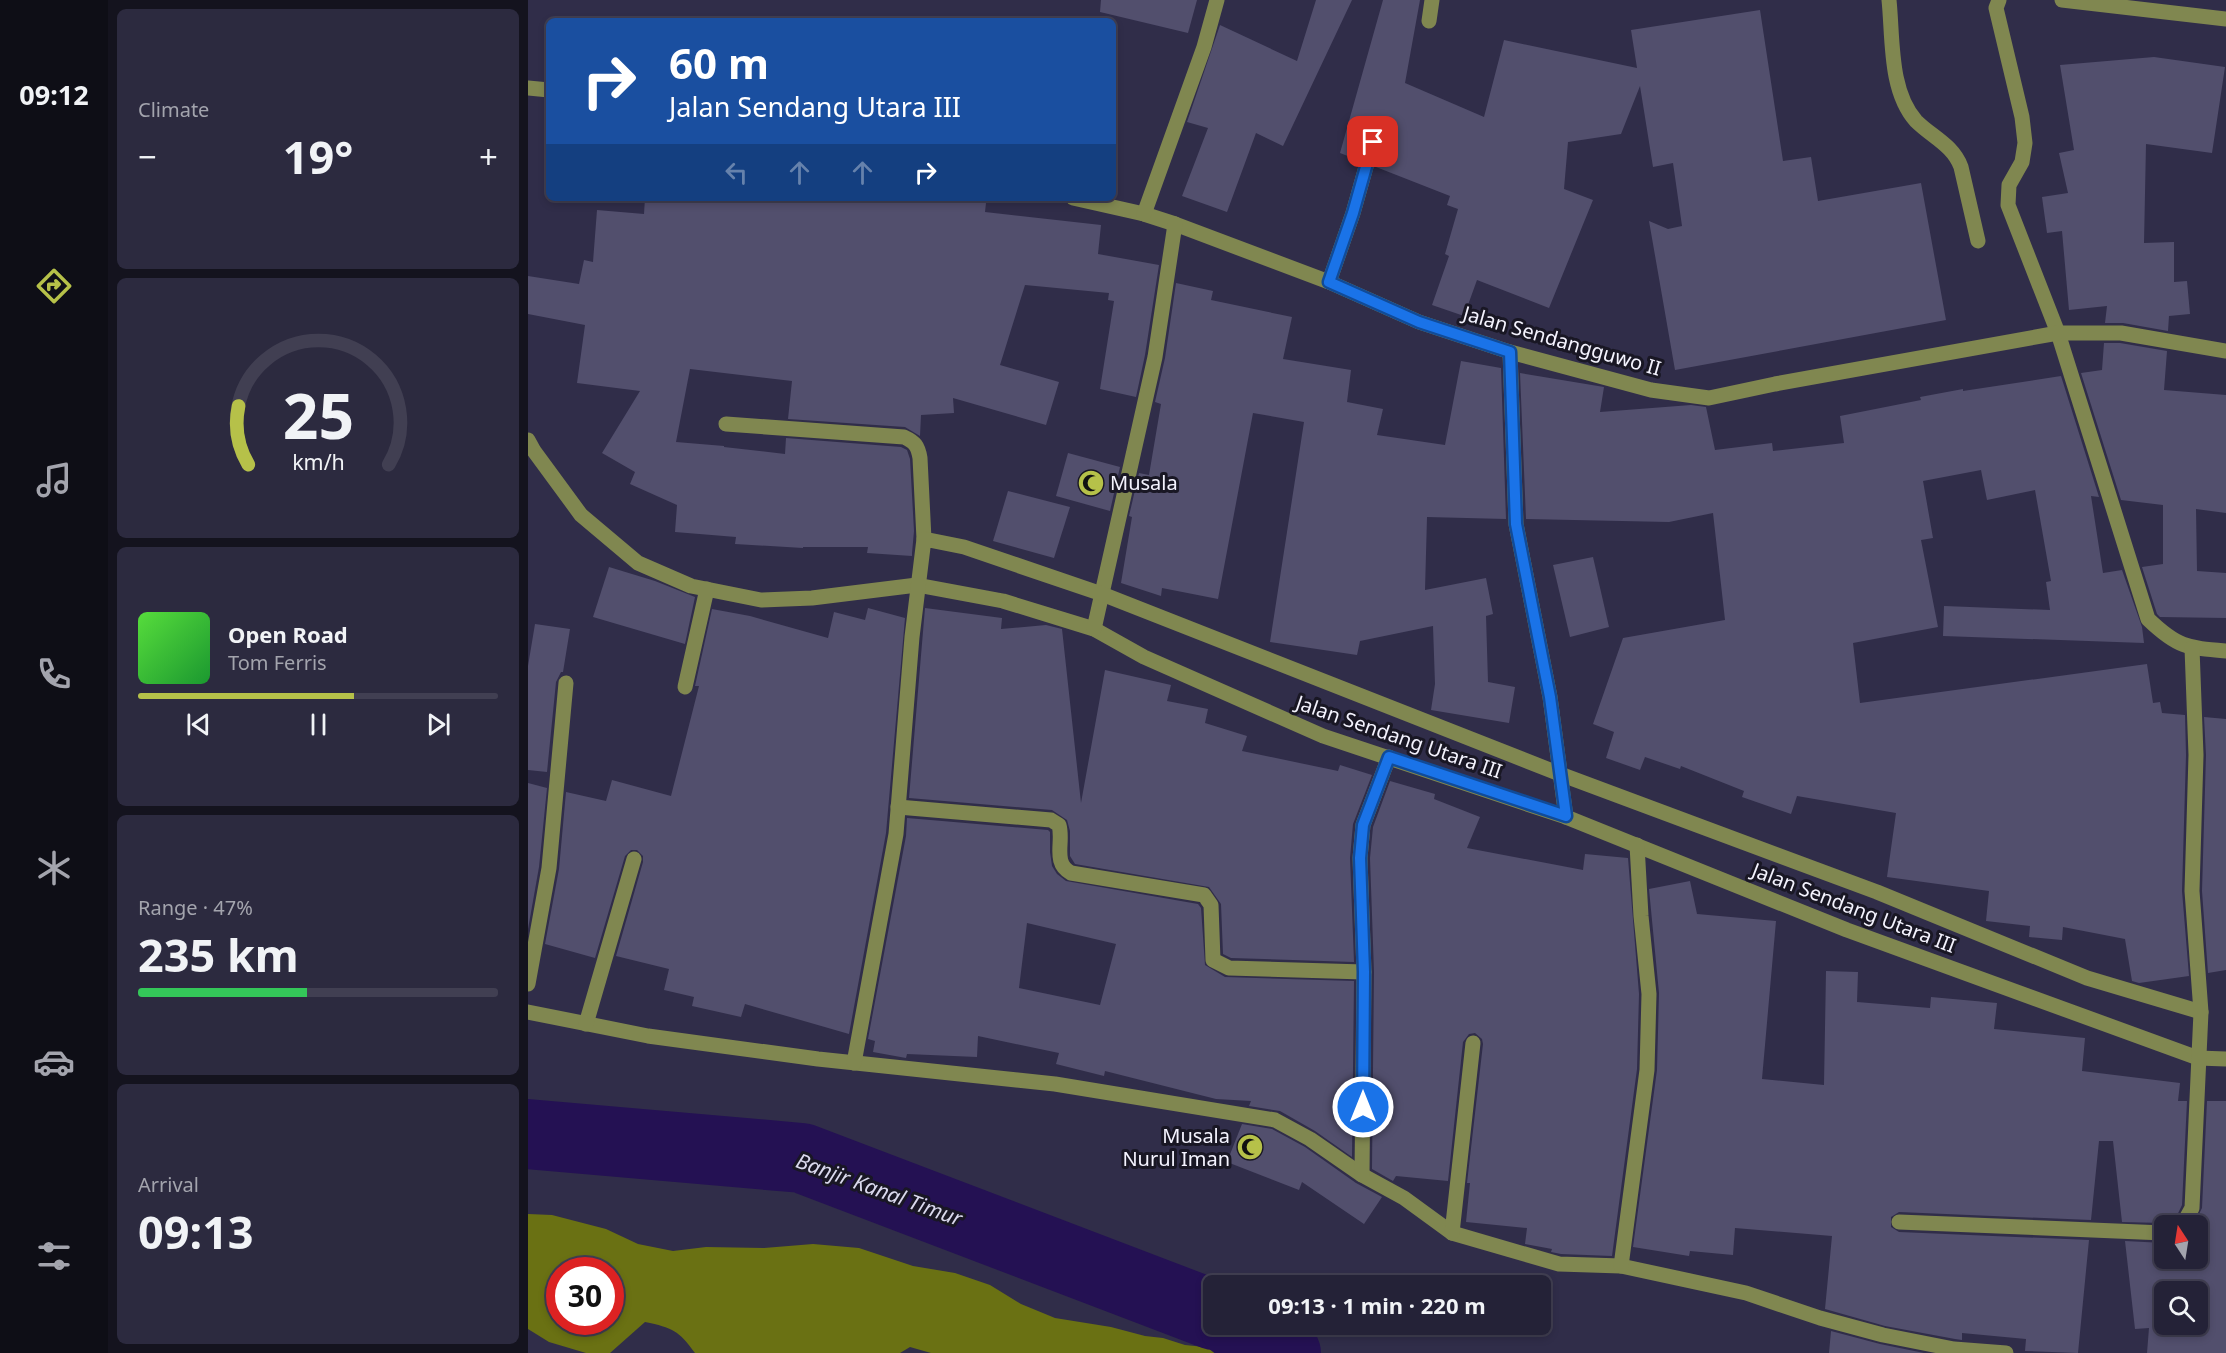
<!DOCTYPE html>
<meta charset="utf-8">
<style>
:root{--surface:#242237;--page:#2c2a3f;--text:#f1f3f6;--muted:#a3a4ad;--line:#413f52;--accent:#b6c149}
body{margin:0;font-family:"Noto Sans",sans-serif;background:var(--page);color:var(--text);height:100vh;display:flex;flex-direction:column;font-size:22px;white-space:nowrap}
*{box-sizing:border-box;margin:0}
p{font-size:20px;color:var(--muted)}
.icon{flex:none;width:33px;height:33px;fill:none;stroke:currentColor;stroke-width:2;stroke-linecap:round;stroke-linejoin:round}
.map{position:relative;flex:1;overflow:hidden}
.panel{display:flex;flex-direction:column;gap:9px;padding:9px;background:#14131e;width:420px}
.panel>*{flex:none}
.top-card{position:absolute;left:18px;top:18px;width:570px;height:183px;border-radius:9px;box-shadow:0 3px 9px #0003,0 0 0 2px var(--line);background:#1a4fa0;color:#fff;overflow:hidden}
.needle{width:39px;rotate:348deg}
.buttons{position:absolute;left:1626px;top:1215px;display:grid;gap:12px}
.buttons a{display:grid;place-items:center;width:54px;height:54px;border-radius:9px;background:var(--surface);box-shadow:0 3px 9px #0003,0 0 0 2px var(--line);font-size:30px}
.speed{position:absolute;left:18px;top:1257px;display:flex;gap:12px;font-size:30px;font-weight:700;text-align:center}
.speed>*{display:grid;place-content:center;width:78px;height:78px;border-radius:50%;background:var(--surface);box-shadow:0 3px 9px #0003,0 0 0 2px var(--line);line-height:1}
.speed .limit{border:9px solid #d22;background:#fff;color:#111}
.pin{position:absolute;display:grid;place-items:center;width:51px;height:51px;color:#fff;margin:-26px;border-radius:12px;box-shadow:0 3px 9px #0006}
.me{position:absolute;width:66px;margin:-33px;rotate:0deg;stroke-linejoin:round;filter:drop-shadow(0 0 4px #0008)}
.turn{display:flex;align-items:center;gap:21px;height:126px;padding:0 24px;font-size:27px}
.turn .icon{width:78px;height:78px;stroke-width:2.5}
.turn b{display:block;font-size:42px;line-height:51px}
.lanes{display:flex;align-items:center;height:57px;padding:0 24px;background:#0003;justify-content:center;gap:30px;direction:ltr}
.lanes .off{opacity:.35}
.big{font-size:45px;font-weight:700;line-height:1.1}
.panel .card{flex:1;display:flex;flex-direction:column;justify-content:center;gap:9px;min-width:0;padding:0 21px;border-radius:9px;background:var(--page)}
.panel .dial{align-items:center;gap:0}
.dial svg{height:156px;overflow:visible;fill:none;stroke:var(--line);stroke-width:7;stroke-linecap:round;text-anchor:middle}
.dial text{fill:var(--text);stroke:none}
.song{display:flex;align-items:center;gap:18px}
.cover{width:72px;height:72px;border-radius:9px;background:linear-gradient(135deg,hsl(110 70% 55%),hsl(130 70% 35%))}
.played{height:6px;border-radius:3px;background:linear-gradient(90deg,var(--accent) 60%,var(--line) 60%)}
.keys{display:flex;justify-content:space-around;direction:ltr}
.heat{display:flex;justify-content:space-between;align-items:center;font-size:33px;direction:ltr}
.charge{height:9px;border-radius:4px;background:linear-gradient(90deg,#34c759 47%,var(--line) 0)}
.trip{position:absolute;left:675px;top:1275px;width:348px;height:60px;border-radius:9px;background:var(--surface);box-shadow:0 3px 9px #0003,0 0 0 2px var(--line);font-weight:700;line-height:60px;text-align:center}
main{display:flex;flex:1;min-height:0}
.menu{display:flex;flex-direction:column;width:108px;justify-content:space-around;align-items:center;background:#0e0e16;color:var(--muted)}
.menu .icon{width:42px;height:42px}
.menu .current{color:var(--accent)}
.menu b{font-size:27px;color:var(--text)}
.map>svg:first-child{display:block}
.forest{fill:#6a7113;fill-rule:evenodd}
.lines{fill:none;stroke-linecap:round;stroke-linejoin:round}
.river{stroke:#241153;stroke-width:70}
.building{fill:#524f6d;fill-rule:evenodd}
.minor{stroke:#808750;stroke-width:15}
.route-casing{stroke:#114b97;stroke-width:15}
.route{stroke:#1a73e8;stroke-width:10}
.labels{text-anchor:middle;stroke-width:6;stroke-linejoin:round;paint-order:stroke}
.street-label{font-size:20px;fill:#f4f3fe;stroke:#191724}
.poi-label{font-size:20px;fill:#f4f3fe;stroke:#191724;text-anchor:start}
.water-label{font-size:21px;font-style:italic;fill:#dad9ed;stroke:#191724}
</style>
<main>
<nav class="menu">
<b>09:12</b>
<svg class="icon current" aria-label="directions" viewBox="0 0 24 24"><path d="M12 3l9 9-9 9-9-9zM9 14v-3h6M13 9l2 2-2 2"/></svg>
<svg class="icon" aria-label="music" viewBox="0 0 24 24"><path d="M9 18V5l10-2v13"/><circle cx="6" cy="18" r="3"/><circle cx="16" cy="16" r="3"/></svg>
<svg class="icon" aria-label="phone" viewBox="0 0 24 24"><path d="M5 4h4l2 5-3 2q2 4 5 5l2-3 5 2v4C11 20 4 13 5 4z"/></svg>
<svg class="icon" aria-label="climate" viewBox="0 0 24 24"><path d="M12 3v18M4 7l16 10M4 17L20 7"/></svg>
<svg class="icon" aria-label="car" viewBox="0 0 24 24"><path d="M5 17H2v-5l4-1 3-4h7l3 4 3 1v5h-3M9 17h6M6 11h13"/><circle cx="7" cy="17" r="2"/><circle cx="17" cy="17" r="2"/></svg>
<svg class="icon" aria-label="filters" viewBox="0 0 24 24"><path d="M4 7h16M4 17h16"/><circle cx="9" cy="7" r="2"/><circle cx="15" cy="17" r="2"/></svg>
</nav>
<section class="panel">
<div class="card"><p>Climate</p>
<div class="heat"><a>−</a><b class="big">19°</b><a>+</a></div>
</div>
<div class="card dial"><svg viewBox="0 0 100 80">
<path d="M14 69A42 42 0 1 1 86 69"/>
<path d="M14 69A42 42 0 0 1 9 39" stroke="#b6c149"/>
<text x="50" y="56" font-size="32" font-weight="700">25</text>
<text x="50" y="72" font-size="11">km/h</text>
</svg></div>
<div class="card">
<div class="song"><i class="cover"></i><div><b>Open Road</b><p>Tom Ferris</p></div></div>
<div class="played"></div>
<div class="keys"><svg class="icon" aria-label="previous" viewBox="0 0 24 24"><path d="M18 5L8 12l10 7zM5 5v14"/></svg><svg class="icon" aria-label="pause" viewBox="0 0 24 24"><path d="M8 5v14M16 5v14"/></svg><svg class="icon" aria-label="next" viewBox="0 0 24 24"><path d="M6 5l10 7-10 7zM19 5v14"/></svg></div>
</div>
<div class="card"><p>Range · 47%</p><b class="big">235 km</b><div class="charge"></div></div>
<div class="card"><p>Arrival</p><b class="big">09:13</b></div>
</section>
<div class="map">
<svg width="1698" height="1353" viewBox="0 0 1698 1353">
<rect width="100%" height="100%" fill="#302d49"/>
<path class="forest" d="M 0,1214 L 24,1215 L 78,1229 L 110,1244 L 145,1251 L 178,1247 L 236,1248 L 285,1244 L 331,1248 L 385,1266 L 427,1273 L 462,1285 L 493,1304 L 527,1318 L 583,1327 L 617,1336 L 635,1338 L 657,1345 L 696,1349 L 714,1353 L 403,1353 L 382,1347 L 372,1353 L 167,1353 C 150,1330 145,1328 117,1322 L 82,1353 L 58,1353 L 21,1342 L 0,1329 ZM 32,1270 L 82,1270 L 82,1322 L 32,1322 Z"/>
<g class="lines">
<g class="river">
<path d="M 0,1134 L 274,1158 L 686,1315"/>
<path d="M 706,1324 L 758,1353"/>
</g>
</g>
<g class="building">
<path d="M 573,0 L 669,0 L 660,33 L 572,12 Z"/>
<path d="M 788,0 L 824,0 L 755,146 L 728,133 L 699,212 L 654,196 L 680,128 L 659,122 L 692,25 L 769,61 Z"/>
<path d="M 855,0 L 892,0 L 877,83 L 956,117 L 976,40 L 1109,68 L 1103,30 L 1232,10 L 1255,161 L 1283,157 L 1290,201 L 1393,183 L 1418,320 L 1147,370 L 1121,221 L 1140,229 L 1154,226 L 1145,163 L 1125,167 L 1112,86 L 1093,134 L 1040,142 L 1036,189 L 1065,200 L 1021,308 L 949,280 L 936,316 L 904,305 L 921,256 L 917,254 L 930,209 L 919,205 L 922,196 L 848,167 L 855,140 L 848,133 L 842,133 L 838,135 L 830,160 L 812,153 Z"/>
<path d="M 1626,57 L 1697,67 L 1684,153 L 1618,144 L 1616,243 L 1646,242 L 1646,282 L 1659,281 L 1662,314 L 1641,316 L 1640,331 L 1595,323 L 1577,323 L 1579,306 L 1541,310 L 1534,231 L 1519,233 L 1514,197 L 1540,193 L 1531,153 L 1546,150 L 1532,65 Z"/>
<path d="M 117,198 L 425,198 L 458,203 L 457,212 L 573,225 L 570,254 L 631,265 L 617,355 L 608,397 L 572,389 L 586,301 L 580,300 L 581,293 L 497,285 L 472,365 L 531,382 L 518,425 L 425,398 L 426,413 L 393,415 L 392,436 L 377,427 L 260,419 L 264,381 L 162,369 L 148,442 L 196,446 L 196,447 L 257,454 L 258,438 L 373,447 L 379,450 L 382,459 L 386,531 L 384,553 L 384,556 L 339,553 L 340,547 L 275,547 L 275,548 L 207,544 L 208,537 L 147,532 L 149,505 L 102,484 L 107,472 L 74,453 L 112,391 L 49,383 L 57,325 L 0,314 L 0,276 L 51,284 L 56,260 L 65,262 L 69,210 L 116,214 Z"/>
<path d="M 648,283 L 685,291 L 683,300 L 764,317 L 755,359 L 823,370 L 819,402 L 855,409 L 849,435 L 917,445 L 933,361 L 973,368 L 978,519 L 899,517 L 897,590 L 958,578 L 965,614 L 958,616 L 960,682 L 987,687 L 981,723 L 903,710 L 907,684 L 905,626 L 832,641 L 829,655 L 742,642 L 776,422 L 725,413 L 690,599 L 634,588 L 633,596 L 593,583 L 604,517 L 601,516 L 611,473 L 621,475 L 633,404 L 627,402 L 637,358 Z"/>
<path d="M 1576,343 L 1592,343 L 1639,351 L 1636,390 L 1698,395 L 1698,513 L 1668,509 L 1669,571 L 1698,573 L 1698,618 L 1632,617 L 1629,614 L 1614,567 L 1635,564 L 1635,505 L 1593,500 L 1553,373 L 1574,370 Z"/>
<path d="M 992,373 L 1076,387 L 1072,412 L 1163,405 L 1178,407 L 1187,450 L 1244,443 L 1245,451 L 1316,443 L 1312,416 L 1393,400 L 1392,397 L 1435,389 L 1435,391 L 1533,376 L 1571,497 L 1563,496 L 1575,573 L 1594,570 L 1614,627 L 1616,643 L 1415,636 L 1416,606 L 1522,610 L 1518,582 L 1523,581 L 1507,490 L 1459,500 L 1453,470 L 1395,481 L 1405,538 L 1393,540 L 1410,627 L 1325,643 L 1332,703 L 1619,664 L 1625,703 L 1632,702 L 1634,713 L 1657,715 L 1658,755 L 1654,891 L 1661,976 L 1611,983 L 1604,981 L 1597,939 L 1535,927 L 1534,940 L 1501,937 L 1502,926 L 1458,921 L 1461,891 L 1359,877 L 1368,813 L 1269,796 L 1263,814 L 1214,797 L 1216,791 L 1153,766 L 1152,769 L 1117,757 L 1112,770 L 1078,758 L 1086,732 L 1065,724 L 1095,638 L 1197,620 L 1185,513 L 1141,522 L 998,519 Z"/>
<path d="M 540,453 L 592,467 L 582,511 L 528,496 Z"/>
<path d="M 480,491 L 542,507 L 526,558 L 465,541 Z"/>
<path d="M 1065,557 L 1081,627 L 1042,637 L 1025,565 Z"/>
<path d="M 81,567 L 127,581 L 167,597 L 157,644 L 65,617 Z"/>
<path d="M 340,608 L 377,618 L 358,833 L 321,1034 L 217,1004 L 213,1017 L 164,1006 L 166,997 L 136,990 L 141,969 L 88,956 L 115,862 L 115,856 L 109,850 L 103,850 L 97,856 L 67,958 L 17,944 L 31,869 L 38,792 L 78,801 L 84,780 L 143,796 L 171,686 L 167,686 L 184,609 L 222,616 L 300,638 L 306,612 L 337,620 Z"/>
<path d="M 397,608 L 474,618 L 473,629 L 518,625 L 534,629 L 553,803 L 577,670 L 643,685 L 639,701 L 680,709 L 677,723 L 719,736 L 714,751 L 810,771 L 812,765 L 844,775 L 825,824 L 822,858 L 826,962 L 703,958 L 695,954 L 693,904 L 681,887 L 547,864 L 542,856 L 542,831 L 539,820 L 524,810 L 381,798 Z"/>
<path d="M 7,624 L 42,629 L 35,672 L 33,672 L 28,682 L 19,772 L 0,770 L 0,666 Z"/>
<path d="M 1676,717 L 1698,719 L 1698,970 L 1680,973 L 1674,891 L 1678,755 Z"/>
<path d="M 862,781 L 907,794 L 906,799 L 952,817 L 939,848 L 1055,870 L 1057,854 L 1100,858 L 1111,994 L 1109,1069 L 1084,1256 L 1033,1254 L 1023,1252 L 1024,1249 L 997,1244 L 999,1228 L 938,1222 L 942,1183 L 939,1183 L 955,1044 L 954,1039 L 947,1033 L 941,1034 L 935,1042 L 920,1181 L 868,1176 L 865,1181 L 844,1169 L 846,972 L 842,858 L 845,827 Z"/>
<path d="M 0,783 L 19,788 L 11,867 L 0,929 Z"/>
<path d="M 379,818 L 520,830 L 522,832 L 522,852 L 524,866 L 529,874 L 538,881 L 670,904 L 673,908 L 677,965 L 697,977 L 826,981 L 824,1157 L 787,1131 L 752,1111 L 721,1106 L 723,1101 L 688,1099 L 577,1071 L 576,1076 L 528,1064 L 531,1053 L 450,1036 L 449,1057 L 379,1054 L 378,1058 L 345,1052 L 347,1041 L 340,1039 L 378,836 ZM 499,923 L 588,944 L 572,1005 L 491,988 Z"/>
<path d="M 1162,881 L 1169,914 L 1248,921 L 1234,1079 L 1296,1085 L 1298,971 L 1330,972 L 1329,1002 L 1402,1008 L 1403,997 L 1469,1003 L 1466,1029 L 1557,1038 L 1554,1071 L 1652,1083 L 1650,1101 L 1659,1101 L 1654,1205 L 1644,1226 L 1636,1223 L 1594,1222 L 1585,1141 L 1571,1141 L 1563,1220 L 1371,1212 L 1363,1217 L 1363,1227 L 1371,1232 L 1561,1240 L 1550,1353 L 1497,1351 L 1498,1339 L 1434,1333 L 1434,1340 L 1427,1339 L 1357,1326 L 1297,1309 L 1304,1236 L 1207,1228 L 1205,1255 L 1162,1251 L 1161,1256 L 1105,1247 L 1129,1070 L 1131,993 L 1121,889 Z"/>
<path d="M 1679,1101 L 1698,1101 L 1698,1353 L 1619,1353 L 1621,1328 L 1607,1329 L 1597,1241 L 1636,1243 L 1636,1258 L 1670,1258 L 1670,1226 L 1665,1226 L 1674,1208 ZM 1636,1292 L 1670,1292 L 1670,1324 L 1636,1324 Z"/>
<path d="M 714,1124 L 744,1129 L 777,1147 L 828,1183 L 854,1197 L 836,1224 L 774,1182 L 771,1190 L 699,1162 Z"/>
<path d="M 1303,1331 L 1352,1344 L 1396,1353 L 1301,1353 Z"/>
</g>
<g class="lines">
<g class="minor">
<path d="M 1361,0 C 1365,38 1361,91 1388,121 C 1404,137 1425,145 1433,167 L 1450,241"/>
<path d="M 1471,0 L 1468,8 L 1494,117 L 1497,143 L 1494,162 L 1481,185 L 1480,205 L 1530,333 L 1620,619 C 1649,647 1659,648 1698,651"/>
<path d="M 1534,0 L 1698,19"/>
<path d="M 901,21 L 904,0"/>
<path d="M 0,88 L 21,90"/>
<path d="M 545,198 L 616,214 L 647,224 L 801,282 L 891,322 L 982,352 L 1123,390 L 1181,398 L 1247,384 L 1530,333 L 1593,333 L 1698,351"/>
<path d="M 616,214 L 676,47 L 689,0"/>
<path d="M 801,282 L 825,213 L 845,142"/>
<path d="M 982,352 L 988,524 L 1022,697 L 1038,817"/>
<path d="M 198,424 L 376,437 C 387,442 390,446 392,458 L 396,539"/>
<path d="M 0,440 L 6,451 L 53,515 L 110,563 L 163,586 L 233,600 L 284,598 L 389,585 L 475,601 L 566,629 L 616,657 L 795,736 L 1038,817 L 1319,930 L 1670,1058 L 1698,1059"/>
<path d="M 566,629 L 627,357 L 647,224"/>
<path d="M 157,687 L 179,589"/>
<path d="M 370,807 L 523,820 L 531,825 C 536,842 524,863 543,873 L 676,895 L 683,905 L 685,960 L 701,968 L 836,972"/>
<path d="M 0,984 L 21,868 L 38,683"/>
<path d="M 0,1012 L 120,1036 L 290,1059 L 527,1084 L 747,1120 L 782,1139 L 834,1175 L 876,1198 L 924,1233 L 1031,1264 L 1093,1266 L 1218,1293 L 1292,1318 L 1355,1335 L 1426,1349 L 1478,1353"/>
<path d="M 58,1024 L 106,859"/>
<path d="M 326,1063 L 368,834 L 384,637 L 396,539 L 436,547 L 574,594 L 1032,774 L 1349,892 L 1559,978 L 1673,1012"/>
<path d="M 834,1175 L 836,972 L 832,858 L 835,825 L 861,757"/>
<path d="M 1371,1222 L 1636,1233"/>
<path d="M 1654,1226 L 1664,1208 L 1673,1012 L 1664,891 L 1668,755 L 1664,648"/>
<path d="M 924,1233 L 945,1043"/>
<path d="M 1093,1266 L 1119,1070 L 1121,994 L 1113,916 L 1109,845"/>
</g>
</g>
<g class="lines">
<defs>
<path id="route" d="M 835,1107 L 836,972 L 832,858 L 835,825 L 861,757 L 1038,816 L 1022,697 L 988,524 L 982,352 L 891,322 L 801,282 L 825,213 L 845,142"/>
</defs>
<use href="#route" class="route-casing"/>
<use href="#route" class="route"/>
</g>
<defs>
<symbol id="mosque-disc" viewBox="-11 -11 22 22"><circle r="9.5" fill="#b6c149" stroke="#191724"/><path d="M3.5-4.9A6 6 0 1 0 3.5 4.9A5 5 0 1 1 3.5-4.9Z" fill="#111"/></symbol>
</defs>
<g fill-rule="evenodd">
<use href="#mosque-disc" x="548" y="468" width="30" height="30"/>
<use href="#mosque-disc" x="707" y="1132" width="30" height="30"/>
</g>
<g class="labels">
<g class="street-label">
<text transform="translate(1034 341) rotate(16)" y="7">Jalan Sendangguwo II</text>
<text transform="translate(871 737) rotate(19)" y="7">Jalan Sendang Utara III</text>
<text transform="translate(1326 908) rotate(21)" y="7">Jalan Sendang Utara III</text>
</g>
<g class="poi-label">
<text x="582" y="490">Musala</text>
<text x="702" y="1143" text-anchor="end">Musala<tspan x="702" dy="23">Nurul Iman</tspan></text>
</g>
<g class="water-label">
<text transform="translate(351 1190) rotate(20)" y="7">Banjir Kanal Timur</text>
</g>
</g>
</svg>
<div class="buttons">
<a><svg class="needle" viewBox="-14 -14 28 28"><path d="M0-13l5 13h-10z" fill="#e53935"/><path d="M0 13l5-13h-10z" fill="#a3a4ad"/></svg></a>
<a><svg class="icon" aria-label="search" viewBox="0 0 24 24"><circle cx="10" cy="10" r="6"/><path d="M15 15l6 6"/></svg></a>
</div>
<div class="speed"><div class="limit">30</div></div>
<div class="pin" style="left:845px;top:142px;background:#d93025"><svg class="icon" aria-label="arrive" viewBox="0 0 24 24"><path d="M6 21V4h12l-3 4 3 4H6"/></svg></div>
<svg class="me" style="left:835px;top:1107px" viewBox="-20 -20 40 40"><circle r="17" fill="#1a73e8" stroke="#fff" stroke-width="3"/><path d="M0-11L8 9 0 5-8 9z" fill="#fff"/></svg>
<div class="trip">09:13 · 1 min · 220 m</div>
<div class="top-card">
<div class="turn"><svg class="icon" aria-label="right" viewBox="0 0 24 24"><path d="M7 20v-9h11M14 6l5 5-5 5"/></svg><div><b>60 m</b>Jalan Sendang Utara III</div></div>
<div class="lanes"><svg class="icon off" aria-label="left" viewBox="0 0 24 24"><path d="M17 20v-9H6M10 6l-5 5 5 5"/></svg><svg class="icon off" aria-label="ahead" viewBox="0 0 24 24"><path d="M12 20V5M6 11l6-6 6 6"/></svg><svg class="icon off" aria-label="ahead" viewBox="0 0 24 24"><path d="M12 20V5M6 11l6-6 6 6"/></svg><svg class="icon" aria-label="right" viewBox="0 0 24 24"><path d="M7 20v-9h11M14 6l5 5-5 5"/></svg></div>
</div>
</div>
</main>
